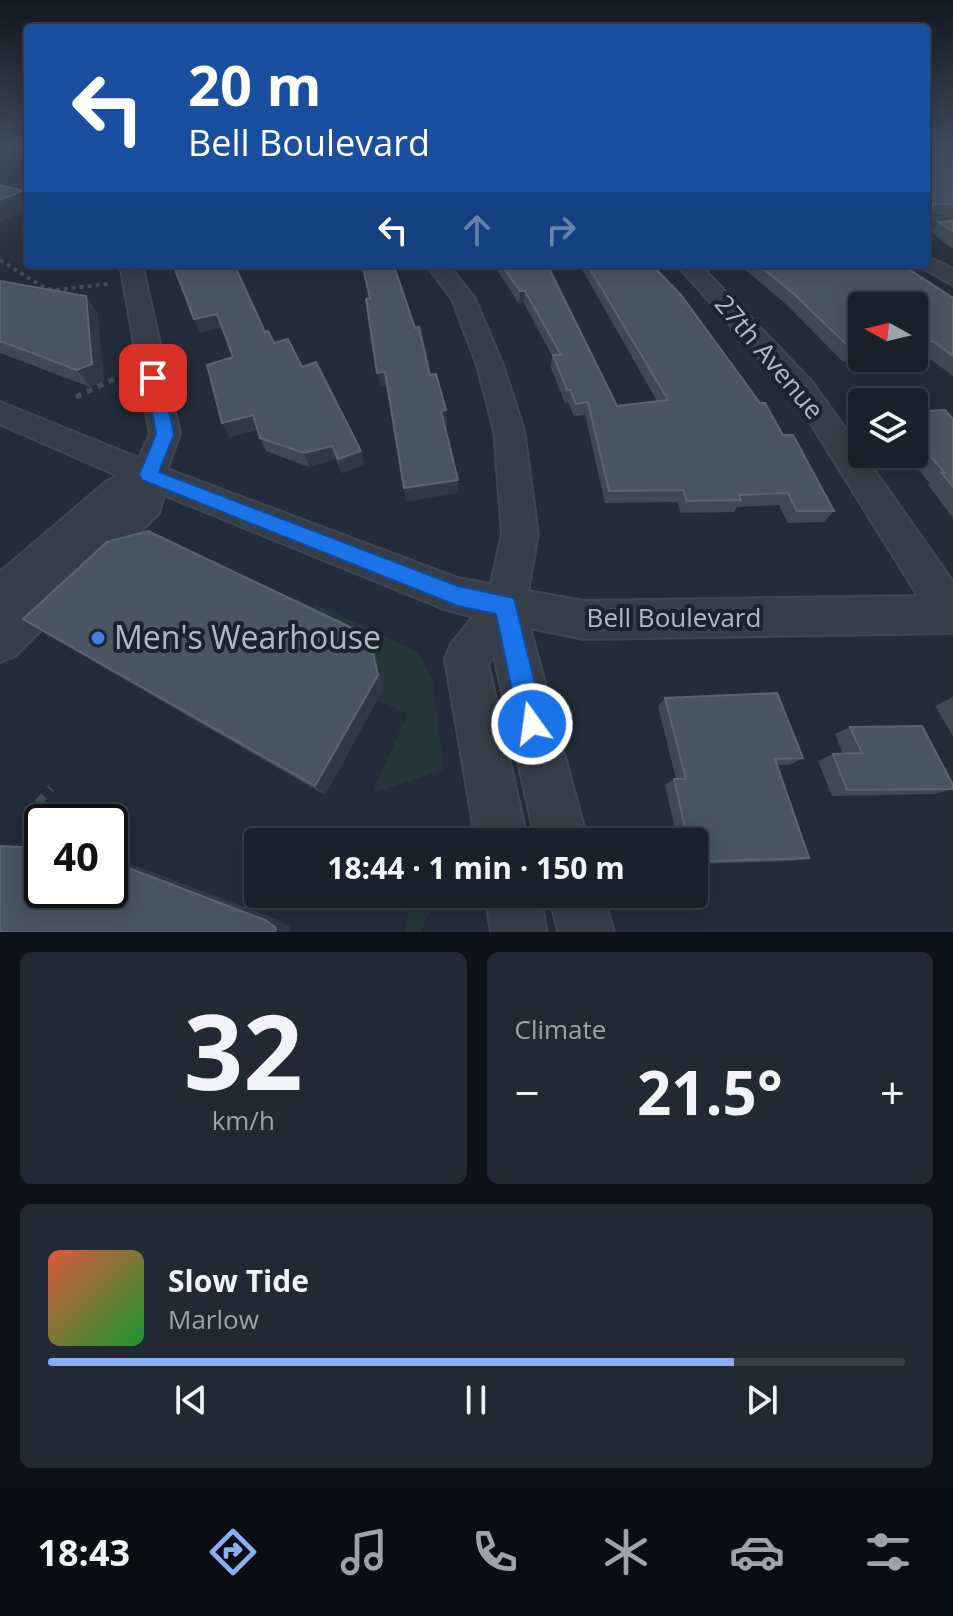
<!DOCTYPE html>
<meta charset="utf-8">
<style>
:root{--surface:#1a212c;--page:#232934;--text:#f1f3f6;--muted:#9fa3a9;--line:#383e48;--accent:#8aadf3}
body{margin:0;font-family:"Open Sans",sans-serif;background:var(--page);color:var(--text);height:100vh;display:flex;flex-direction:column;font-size:30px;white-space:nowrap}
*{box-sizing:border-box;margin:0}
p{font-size:26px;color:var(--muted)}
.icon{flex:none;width:44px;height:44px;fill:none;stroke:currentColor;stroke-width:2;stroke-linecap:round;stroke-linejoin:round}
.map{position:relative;height:932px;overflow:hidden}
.panel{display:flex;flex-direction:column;gap:20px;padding:20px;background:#0e1218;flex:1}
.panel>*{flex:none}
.top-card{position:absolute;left:24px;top:24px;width:906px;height:244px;border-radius:8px;box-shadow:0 4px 20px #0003,0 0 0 2px var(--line);background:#1a4fa0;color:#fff;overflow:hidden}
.needle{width:52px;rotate:278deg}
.controls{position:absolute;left:848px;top:292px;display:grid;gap:16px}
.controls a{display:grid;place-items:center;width:80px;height:80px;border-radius:8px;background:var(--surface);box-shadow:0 4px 20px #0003,0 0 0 2px var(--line);font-size:40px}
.speed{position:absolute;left:24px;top:804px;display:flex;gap:16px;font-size:40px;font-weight:700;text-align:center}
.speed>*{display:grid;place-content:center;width:104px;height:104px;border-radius:50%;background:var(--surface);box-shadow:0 4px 20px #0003,0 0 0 2px var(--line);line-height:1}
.speed .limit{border:4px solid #111;border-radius:12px;background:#fff;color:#111}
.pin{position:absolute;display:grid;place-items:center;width:68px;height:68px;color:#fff;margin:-34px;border-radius:16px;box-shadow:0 4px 12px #0006}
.me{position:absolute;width:88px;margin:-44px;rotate:346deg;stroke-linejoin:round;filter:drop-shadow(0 0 6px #0008)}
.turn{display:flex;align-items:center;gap:28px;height:168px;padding:0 32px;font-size:36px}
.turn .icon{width:104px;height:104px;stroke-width:2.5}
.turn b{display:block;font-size:56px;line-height:68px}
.lanes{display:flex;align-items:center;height:76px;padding:0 32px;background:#0003;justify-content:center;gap:40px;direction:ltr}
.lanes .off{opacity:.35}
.big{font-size:60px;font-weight:700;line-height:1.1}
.panel .widget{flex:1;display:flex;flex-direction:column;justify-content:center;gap:12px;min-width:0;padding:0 28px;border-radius:12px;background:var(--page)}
.panel .dial{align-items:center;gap:0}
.dial b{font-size:104px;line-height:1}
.song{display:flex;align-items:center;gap:24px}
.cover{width:96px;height:96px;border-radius:12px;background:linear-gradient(135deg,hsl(10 70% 55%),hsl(130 70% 35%))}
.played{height:8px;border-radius:4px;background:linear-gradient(90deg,var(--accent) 80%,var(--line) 80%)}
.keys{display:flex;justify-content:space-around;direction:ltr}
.heat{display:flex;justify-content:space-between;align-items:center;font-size:44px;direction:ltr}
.panel .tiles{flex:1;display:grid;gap:20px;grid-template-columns:1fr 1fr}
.widget:last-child{grid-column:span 2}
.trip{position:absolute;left:244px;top:828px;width:464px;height:80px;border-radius:8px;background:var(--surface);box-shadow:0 4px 20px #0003,0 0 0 2px var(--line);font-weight:700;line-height:80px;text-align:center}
.menu{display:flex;height:128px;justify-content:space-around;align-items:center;background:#0a0d12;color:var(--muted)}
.menu .icon{width:56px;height:56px}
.menu .on{color:var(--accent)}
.menu b{font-size:36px;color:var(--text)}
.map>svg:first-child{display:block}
.green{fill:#25373b}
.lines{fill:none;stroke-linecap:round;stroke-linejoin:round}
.minor-casing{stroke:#404753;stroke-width:4}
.path-far2{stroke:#3e5053;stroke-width:4;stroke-dasharray:4 4;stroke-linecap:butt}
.path-far1{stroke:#3e5053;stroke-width:5;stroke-dasharray:6 6;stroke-linecap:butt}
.path{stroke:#3e5053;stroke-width:8;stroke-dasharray:9 9;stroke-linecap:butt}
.minor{fill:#373e4a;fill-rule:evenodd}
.wall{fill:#3e4858}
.shaded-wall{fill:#2e3847}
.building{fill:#4a5564;stroke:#5a6473;stroke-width:2}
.route{fill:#1a73e8;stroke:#114b97;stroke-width:2}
.shop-dot{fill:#3f7fe0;stroke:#1c232f;stroke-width:3}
.labels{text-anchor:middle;stroke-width:8;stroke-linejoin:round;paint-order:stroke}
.street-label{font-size:26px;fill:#b2b9c6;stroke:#1c232f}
.near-poi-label{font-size:32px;fill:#b2b9c6;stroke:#1c232f;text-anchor:start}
</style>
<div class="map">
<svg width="953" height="932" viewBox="0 0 953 932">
<rect width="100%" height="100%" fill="#232c3a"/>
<g class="green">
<path d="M 298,596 L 298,599 L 314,607 L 315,604 L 417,651 L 432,679 L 444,770 L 377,792 L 373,790 L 408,714 L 377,700 L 288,609 Z"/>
<path d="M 365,894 L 444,894 L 425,921 L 421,932 L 406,932 L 408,912 L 366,910 L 363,907 Z"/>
</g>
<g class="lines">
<defs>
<g id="minor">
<path d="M 953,217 L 953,229 L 926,230 L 926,218 Z"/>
<path d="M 926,256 L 953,269 L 953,285 L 919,266 L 917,264 L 926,264 Z"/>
<path d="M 120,264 L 142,264 L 180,434 L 167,469 L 458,578 L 491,584 L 502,534 L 494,430 L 477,365 L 452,299 L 426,264 L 448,264 L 475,299 L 503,365 L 524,430 L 538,534 L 528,591 L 584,601 L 918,596 L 793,395 L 676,264 L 699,264 L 813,383 L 953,582 L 953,633 L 584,639 L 530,628 L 588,842 L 536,842 L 494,656 L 488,664 L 528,842 L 476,842 L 445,659 L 451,644 L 473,617 L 444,609 L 164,495 L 159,513 L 15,656 L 0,662 L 0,572 L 107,481 L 118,476 L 0,424 L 0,402 L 139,458 L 150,434 Z"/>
<path d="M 485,894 L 539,894 L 547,932 L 491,932 Z"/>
<path d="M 549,894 L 603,894 L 614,932 L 558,932 Z"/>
</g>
</defs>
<use href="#minor" class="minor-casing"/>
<path class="path-far2" d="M 0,260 L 45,288 L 55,290 L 108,284"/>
<path class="path-far1" d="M 76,397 L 121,376"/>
<path class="path" d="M 38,803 L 51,788"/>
<use href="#minor" class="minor"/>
</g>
<g class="wall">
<path d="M 926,149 L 953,149 L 953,215 L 930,215 L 926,221 Z"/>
<path d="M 953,221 L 953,249 L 932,233 L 939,222 Z"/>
<path d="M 493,264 L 547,264 L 617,406 L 657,401 L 579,264 L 651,264 L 783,435 L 834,511 L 824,522 L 788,523 L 779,505 L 737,507 L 734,512 L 681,513 L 677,502 L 605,503 L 585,415 L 574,416 L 568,402 L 565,403 L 551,368 L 552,356 L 524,303 L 519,304 Z"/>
<path d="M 738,264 L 901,264 L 953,298 L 953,376 L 923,354 L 914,355 L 914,306 L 862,306 L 862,358 L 884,358 L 843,362 L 787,305 Z"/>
<path d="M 0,281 L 86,296 L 97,313 L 104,381 L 90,387 L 0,353 Z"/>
<path d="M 194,319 L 265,332 L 274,343 L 302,367 L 364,465 L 342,473 L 336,459 L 309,467 L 266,451 L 257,430 L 229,437 L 233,357 L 222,327 L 200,333 Z"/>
<path d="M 914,412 L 953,419 L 953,518 L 928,485 L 930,484 L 906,454 L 914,454 Z"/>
<path d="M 23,619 L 369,636 L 375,651 L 383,689 L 325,795 L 46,634 Z"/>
<path d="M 953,697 L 953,736 L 935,706 Z"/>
<path d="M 665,698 L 803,758 L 790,765 L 777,765 L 809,858 L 794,861 L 694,864 L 694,842 L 678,842 L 665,785 L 674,779 L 676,779 L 658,706 Z"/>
<path d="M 850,727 L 953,789 L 935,794 L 832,796 L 818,761 L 833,754 L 843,754 L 835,734 Z"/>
</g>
<g class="shaded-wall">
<path d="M 23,191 L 28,199 L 28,210 L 0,222 L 0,200 Z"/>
<path d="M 520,291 L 525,291 L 524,303 L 519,304 Z"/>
<path d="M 86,296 L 97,313 L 104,381 L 90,387 L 77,370 Z"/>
<path d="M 217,314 L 223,327 L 200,333 L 194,319 Z"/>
<path d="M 385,372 L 387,386 L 380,387 L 377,373 Z"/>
<path d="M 446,410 L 447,424 L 442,424 L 441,411 Z"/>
<path d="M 253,415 L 259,429 L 229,437 L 222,423 Z"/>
<path d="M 332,446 L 336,459 L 309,467 L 304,453 Z"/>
<path d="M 361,451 L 364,465 L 342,473 L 338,459 Z"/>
<path d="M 458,480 L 458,493 L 406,502 L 404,488 Z"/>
<path d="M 369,636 L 375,651 L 383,689 L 325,795 L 315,786 Z"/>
<path d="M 110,856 L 279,920 L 290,927 L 289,932 L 275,932 L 110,861 Z"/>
</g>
<g class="building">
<path d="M 926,149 L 953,149 L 953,204 L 933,204 L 930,215 L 926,212 Z"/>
<path d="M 0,185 L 23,191 L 0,200 Z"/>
<path d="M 953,221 L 953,232 L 939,222 Z"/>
<path d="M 173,264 L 234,264 L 265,332 L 268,331 L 274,343 L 288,339 L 302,367 L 316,362 L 361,451 L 338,459 L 332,446 L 304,453 L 260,438 L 253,415 L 222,423 L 207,365 L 233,357 L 217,314 L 194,319 Z"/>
<path d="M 362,264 L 389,264 L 390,267 L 394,266 L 415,328 L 419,327 L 430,375 L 436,374 L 446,410 L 441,411 L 458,480 L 404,488 L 385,372 L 377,373 L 366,299 L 370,298 Z"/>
<path d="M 501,264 L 547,264 L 617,406 L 668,400 L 587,264 L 651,264 L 681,295 L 760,403 L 765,403 L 783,435 L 793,435 L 834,511 L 797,511 L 788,493 L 739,495 L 741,500 L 687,501 L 683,490 L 609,491 L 588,402 L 576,404 L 570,390 L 567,390 L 553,355 L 561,355 L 525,291 L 520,291 Z"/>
<path d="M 757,264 L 901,264 L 953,298 L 953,356 L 933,341 L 914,343 L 914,306 L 862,306 L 862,349 L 852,350 L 793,293 Z"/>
<path d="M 0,281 L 86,296 L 92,364 L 77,370 L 0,341 Z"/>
<path d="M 945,410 L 953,419 L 953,487 L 942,473 L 945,473 L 914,437 L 914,412 Z"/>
<path d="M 148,531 L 369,636 L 378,675 L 315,786 L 23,619 L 107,542 Z"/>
<path d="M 777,693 L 803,758 L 775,759 L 809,858 L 694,862 L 694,842 L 688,842 L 674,779 L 686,779 L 665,698 Z"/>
<path d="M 922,726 L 953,785 L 953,789 L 847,790 L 833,754 L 862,753 L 850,727 Z"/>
<path d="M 0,846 L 42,848 L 42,890 L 110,890 L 110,861 L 265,920 L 276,928 L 275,932 L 0,932 Z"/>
</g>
<linearGradient id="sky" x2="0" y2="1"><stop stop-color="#131820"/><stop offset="0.53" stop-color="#3f4b60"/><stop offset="1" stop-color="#3f4b60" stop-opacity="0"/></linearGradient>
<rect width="953" height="280" fill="url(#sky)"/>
<path class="route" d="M 153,373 L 161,378 L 174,434 L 159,472 L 458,586 L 514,598 L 545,724 L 541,733 L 532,737 L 523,733 L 519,724 L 496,614 L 458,606 L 142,480 L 139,475 L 156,434 L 146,378 Z"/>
<circle class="shop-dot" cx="98" cy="638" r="8"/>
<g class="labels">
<g class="street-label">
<text transform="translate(769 357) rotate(50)" y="9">27th Avenue</text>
<text x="674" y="627">Bell Boulevard</text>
</g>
<g class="near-poi-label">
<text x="114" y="649">Men's Wearhouse</text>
</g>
</g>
</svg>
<div class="controls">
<a><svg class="needle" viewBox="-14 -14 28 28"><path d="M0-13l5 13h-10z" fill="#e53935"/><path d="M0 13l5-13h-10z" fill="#9fa3a9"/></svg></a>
<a><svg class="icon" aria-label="layers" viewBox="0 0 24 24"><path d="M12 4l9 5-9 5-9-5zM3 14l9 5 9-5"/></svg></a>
</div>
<div class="speed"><div class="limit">40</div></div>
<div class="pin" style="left:153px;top:378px;background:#d93025"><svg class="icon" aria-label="arrive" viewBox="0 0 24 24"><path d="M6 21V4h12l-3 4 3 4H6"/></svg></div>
<svg class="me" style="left:532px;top:724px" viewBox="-20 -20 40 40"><circle r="17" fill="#1a73e8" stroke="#fff" stroke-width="3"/><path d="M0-11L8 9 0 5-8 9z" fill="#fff"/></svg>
<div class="trip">18:44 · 1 min · 150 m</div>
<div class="top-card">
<div class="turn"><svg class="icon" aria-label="left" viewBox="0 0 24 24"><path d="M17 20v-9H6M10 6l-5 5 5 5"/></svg><div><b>20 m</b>Bell Boulevard</div></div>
<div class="lanes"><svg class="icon" aria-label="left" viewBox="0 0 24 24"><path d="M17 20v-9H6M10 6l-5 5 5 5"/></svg><svg class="icon off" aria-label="ahead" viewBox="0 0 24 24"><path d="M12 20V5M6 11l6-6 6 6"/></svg><svg class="icon off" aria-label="right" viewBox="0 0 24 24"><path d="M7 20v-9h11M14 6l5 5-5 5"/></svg></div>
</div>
</div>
<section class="panel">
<div class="tiles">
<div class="widget dial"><b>32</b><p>km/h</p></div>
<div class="widget"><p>Climate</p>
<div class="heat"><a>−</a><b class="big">21.5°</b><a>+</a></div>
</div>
<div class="widget">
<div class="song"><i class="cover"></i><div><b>Slow Tide</b><p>Marlow</p></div></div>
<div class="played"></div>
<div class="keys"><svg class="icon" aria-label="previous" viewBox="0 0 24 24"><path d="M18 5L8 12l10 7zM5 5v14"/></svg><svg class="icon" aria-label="pause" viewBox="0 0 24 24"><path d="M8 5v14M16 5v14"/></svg><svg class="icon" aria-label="next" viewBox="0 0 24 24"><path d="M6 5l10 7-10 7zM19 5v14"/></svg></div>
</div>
</div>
</section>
<nav class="menu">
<b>18:43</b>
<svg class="icon on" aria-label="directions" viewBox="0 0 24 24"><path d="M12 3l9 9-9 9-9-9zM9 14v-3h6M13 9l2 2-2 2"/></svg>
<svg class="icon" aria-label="music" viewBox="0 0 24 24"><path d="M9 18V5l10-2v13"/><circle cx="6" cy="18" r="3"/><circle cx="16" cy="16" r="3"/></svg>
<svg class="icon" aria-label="phone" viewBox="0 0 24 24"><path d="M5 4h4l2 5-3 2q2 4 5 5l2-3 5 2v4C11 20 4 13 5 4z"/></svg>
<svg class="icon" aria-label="climate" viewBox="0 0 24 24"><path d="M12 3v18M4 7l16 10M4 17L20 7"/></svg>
<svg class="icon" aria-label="car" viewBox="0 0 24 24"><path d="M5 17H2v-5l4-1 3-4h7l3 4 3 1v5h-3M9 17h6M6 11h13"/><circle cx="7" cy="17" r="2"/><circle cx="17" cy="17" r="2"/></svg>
<svg class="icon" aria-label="filters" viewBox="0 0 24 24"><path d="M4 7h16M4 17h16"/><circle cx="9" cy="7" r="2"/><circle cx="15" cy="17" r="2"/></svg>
</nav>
